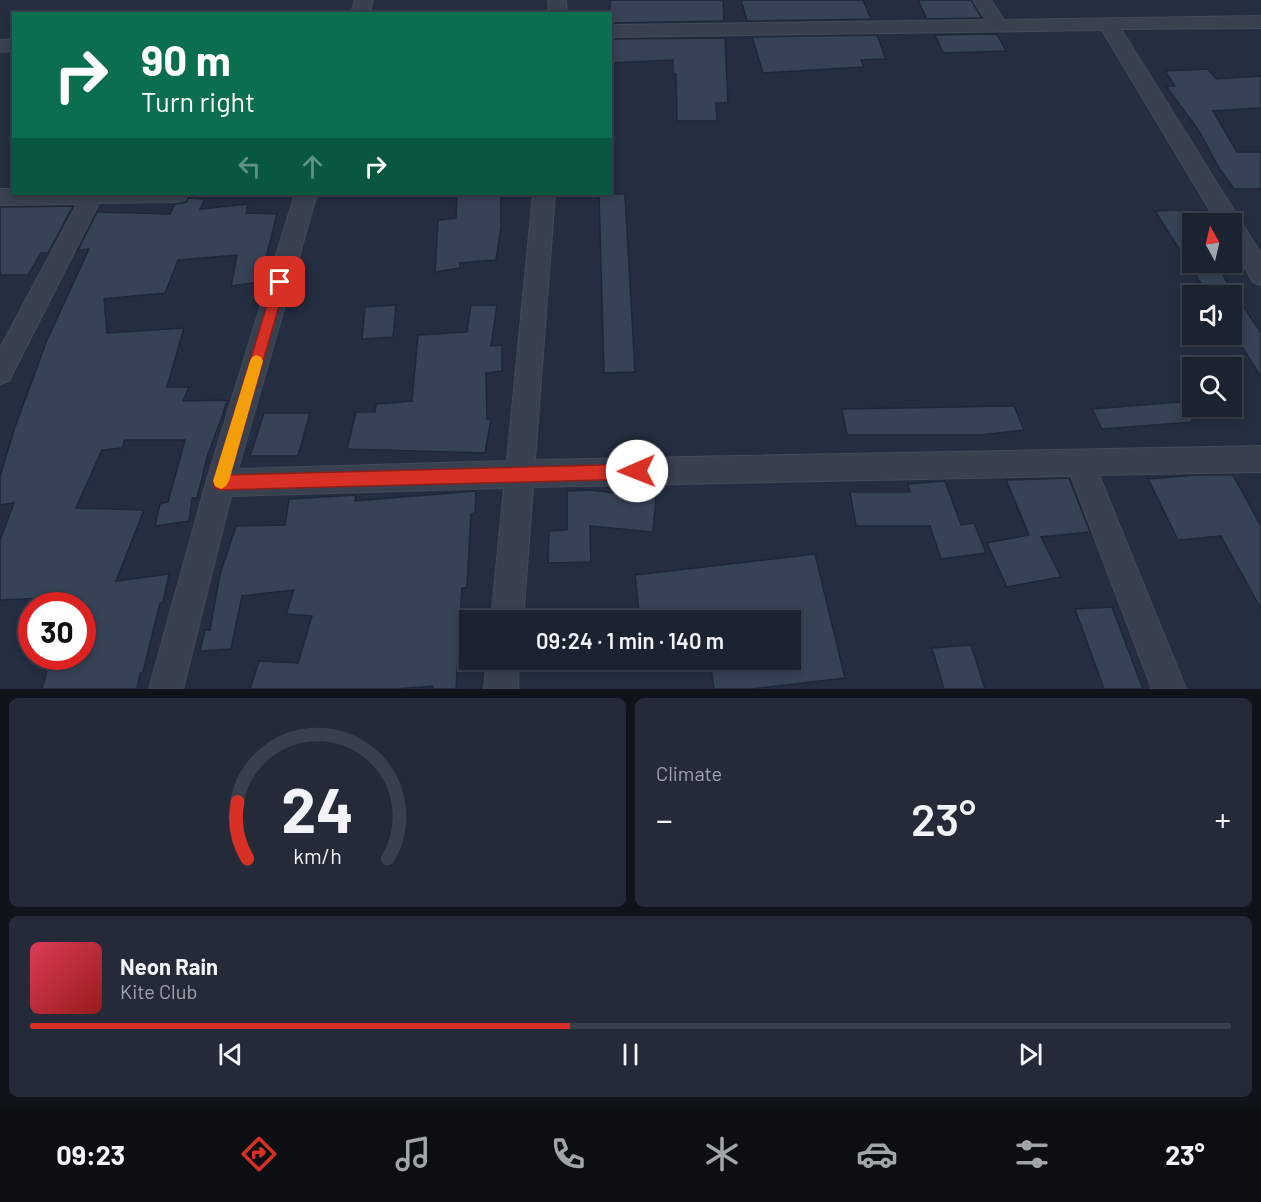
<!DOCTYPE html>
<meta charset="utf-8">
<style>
:root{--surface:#1b2230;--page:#242a38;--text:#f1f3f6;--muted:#a0a4ab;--line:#393f4c;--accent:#d93025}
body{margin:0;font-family:Barlow,sans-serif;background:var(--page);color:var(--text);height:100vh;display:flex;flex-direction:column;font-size:22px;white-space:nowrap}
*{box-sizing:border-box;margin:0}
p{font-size:20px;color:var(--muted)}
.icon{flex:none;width:33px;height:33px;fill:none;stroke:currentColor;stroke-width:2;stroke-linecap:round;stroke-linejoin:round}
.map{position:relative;height:689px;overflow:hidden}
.sheet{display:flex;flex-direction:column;gap:9px;padding:9px;background:#0f131a;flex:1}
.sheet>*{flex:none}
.guide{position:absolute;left:12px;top:12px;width:600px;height:183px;border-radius:0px;box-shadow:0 3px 9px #0003,0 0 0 2px var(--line);background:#0b6e4f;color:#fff;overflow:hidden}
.needle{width:39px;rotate:352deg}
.controls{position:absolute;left:1182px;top:213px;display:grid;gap:12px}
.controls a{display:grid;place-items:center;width:60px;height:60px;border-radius:0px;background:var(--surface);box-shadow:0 3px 9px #0003,0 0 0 2px var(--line);font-size:30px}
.speed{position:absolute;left:18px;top:592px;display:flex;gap:12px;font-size:30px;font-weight:700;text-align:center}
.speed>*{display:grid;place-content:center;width:78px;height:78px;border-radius:50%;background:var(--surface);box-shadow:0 3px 9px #0003,0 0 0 2px var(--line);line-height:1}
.speed .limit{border:9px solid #d22;background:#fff;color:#111}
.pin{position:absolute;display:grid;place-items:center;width:51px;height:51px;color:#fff;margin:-26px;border-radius:12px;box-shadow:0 3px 9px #0006}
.me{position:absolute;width:66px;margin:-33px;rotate:269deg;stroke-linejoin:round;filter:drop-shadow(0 0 4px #0008)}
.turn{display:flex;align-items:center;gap:21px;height:126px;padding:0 30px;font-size:27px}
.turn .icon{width:78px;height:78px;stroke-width:2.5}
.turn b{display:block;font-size:42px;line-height:51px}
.lanes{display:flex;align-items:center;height:57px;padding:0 30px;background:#0003;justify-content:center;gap:30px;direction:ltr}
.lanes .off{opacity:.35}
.big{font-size:45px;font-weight:600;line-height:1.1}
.sheet .widget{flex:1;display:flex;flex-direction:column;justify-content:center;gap:9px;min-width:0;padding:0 21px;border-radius:9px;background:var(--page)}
.sheet .dial{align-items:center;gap:0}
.dial svg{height:156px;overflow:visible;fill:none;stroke:var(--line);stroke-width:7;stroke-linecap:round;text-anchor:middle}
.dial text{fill:var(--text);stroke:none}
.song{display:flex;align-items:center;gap:18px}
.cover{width:72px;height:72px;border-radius:9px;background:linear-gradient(135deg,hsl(350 70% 55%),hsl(0 70% 35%))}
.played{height:6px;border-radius:3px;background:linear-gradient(90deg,var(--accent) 45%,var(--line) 45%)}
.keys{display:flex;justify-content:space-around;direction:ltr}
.heat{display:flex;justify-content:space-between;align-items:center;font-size:33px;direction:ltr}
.sheet .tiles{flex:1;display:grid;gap:9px;grid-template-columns:1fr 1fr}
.widget:last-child{grid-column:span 2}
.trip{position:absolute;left:459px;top:610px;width:342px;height:60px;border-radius:0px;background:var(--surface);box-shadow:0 3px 9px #0003,0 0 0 2px var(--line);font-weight:600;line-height:60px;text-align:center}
.tabs{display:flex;height:96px;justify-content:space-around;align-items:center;background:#0b0e13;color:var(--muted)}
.tabs .icon{width:42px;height:42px}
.tabs .active{color:var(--accent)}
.tabs b{font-size:27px;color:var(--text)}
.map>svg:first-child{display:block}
.building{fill:#364256;stroke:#1f2737;stroke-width:1.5}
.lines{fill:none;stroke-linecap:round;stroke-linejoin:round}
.minor-casing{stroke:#424959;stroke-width:2}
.minor{fill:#394050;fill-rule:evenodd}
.route{fill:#d93025;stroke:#8d1f18;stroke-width:1.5}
.slow{fill:#f59e0b}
</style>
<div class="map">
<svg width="1261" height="689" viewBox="0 0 1261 689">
<rect width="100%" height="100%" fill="#242e40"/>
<g class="building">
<path d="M 610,0 L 723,0 L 724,21 L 610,23 Z"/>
<path d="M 741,0 L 863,0 L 871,19 L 747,21 Z"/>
<path d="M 918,0 L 971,0 L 982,18 L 927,19 Z"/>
<path d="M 997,34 L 1006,51 L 943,53 L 935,35 Z"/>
<path d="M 877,35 L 886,59 L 861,60 L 864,67 L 763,73 L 752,37 Z"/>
<path d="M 725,38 L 728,103 L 716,103 L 717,121 L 677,121 L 676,74 L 673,74 L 673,60 L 610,63 L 610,39 Z"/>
<path d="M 1208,69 L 1216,79 L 1261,76 L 1261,108 L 1213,111 L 1237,152 L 1261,152 L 1261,189 L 1234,189 L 1219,168 L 1199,131 L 1166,86 L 1175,86 L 1165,71 Z"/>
<path d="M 457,194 L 501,194 L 501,227 L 496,260 L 460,263 L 460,268 L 435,272 L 438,220 L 456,218 Z"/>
<path d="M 599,194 L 625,194 L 635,372 L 604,373 Z"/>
<path d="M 188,198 L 205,199 L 200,209 L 248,204 L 246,213 L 277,214 L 260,282 L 231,286 L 237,255 L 178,260 L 165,293 L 104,299 L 107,333 L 184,328 L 167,387 L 189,387 L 183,401 L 227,400 L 223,414 L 208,454 L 197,498 L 192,498 L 189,521 L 155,526 L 160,504 L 168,502 L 185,440 L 125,440 L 122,448 L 102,450 L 76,508 L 144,510 L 116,581 L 169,574 L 163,603 L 160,603 L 143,672 L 140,673 L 137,689 L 42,689 L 51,657 L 82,657 L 82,606 L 40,606 L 43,598 L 0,600 L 0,540 L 14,503 L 0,505 L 0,476 L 15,427 L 47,340 L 89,249 L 78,250 L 97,212 L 170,214 L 175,204 L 186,202 Z"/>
<path d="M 73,206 L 48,253 L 41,253 L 28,275 L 0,275 L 0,207 Z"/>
<path d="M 1179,210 L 1192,230 L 1192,262 L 1214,262 L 1261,333 L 1261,377 L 1232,331 L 1232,296 L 1209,296 L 1155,211 Z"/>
<path d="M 396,305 L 393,337 L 362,339 L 365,307 Z"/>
<path d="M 471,305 L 497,305 L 491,346 L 502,345 L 502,371 L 486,373 L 487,419 L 491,419 L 485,453 L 347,449 L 356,412 L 375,412 L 376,404 L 412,401 L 418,335 L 467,332 Z"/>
<path d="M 1192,401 L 1192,422 L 1102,429 L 1092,409 Z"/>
<path d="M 1014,406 L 1024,430 L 980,435 L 847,435 L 842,409 Z"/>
<path d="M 264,413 L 310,413 L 298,456 L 250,456 Z"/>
<path d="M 1195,475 L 1233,475 L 1261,526 L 1261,609 L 1221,536 L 1178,540 L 1148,479 Z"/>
<path d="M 1069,478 L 1090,532 L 1041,537 L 1061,577 L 1007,587 L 987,543 L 1029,535 L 1006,480 Z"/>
<path d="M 945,481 L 961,525 L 974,523 L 986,553 L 941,559 L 930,526 L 856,526 L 850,492 L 910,492 L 908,484 Z"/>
<path d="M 590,490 L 656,498 L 653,532 L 590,526 L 591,562 L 548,563 L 549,531 L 567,530 L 567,491 Z"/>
<path d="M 476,491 L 475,513 L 471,514 L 467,588 L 462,588 L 456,689 L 433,689 L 433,686 L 396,689 L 250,689 L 259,661 L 298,663 L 312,616 L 286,614 L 294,590 L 242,596 L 231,649 L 200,651 L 205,630 L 210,630 L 220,574 L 236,526 L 285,525 L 289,499 L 356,495 L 355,501 Z"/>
<path d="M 815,554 L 845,678 L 752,689 L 714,689 L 710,660 L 790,660 L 790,621 L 640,621 L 635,575 Z"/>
<path d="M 1112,607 L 1143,689 L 1104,689 L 1075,609 Z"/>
<path d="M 971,645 L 985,689 L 944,689 L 932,648 Z"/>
</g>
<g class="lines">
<defs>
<g id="minor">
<path d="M 355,0 L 373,0 L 369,14 L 351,14 Z"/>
<path d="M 548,0 L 566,0 L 567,14 L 549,14 Z"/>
<path d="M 973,0 L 991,0 L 1004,20 L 1261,16 L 1261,28 L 1121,29 L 1261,254 L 1261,285 L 1253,282 L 1232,245 L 1232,224 L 1218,224 L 1102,30 L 610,37 L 610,25 L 986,20 Z"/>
<path d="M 14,39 L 14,51 L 0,52 L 0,40 Z"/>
<path d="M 0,189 L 14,189 L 14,194 L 188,194 L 185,200 L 177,202 L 99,203 L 9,381 L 0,384 L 0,348 L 77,204 L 0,205 Z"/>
<path d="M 295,194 L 317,194 L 238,469 L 507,461 L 533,194 L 555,194 L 535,460 L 1261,446 L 1261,472 L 1099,475 L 1186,689 L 1152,689 L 1071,476 L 533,487 L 523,621 L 491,621 L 504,488 L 231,496 L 183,689 L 149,689 L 206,483 Z"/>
<path d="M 487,660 L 519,660 L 518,689 L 484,689 Z"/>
</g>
</defs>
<use href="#minor" class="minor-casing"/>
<use href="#minor" class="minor"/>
</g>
<path class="route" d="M 280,277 L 286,282 L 230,475 L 637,464 L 642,466 L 644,471 L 642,477 L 637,479 L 220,490 L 215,488 L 213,483 L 274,282 Z"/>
<path class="slow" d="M 256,355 L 261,357 L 263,361 L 229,481 L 226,486 L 221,489 L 215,486 L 213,481 L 250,361 L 252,357 Z"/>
</svg>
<div class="controls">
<a><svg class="needle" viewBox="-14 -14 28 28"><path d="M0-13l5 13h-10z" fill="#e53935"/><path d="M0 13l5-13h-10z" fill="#a0a4ab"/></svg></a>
<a><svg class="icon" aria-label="sound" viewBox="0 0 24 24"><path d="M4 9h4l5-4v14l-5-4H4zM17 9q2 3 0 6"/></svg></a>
<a><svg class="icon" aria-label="search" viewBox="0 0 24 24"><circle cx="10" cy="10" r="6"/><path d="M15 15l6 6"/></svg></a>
</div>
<div class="speed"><div class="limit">30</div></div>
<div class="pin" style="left:280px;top:282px;background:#d93025"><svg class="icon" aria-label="arrive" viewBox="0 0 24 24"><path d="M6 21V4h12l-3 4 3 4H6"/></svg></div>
<svg class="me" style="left:637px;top:471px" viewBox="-20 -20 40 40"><circle r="19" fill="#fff"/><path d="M0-13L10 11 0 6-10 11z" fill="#d93025"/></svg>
<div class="trip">09:24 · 1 min · 140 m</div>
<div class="guide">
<div class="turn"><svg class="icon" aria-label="right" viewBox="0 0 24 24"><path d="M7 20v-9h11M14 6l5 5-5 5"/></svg><div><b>90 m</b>Turn right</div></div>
<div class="lanes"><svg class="icon off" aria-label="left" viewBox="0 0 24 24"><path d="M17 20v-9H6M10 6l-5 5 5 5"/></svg><svg class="icon off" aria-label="ahead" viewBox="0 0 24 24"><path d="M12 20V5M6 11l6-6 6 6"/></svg><svg class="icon" aria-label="right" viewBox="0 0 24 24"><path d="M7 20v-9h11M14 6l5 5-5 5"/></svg></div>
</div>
</div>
<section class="sheet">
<div class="tiles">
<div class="widget dial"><svg viewBox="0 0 100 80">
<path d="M14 69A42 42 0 1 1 86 69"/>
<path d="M14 69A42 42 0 0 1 9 40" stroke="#d93025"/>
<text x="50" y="56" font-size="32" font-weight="700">24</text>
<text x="50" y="72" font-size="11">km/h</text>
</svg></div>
<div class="widget"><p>Climate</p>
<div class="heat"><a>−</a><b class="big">23°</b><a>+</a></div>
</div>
<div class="widget">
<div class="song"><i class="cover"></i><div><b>Neon Rain</b><p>Kite Club</p></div></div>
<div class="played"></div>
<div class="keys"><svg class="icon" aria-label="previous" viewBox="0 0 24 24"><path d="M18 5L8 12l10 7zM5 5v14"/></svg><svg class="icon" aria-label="pause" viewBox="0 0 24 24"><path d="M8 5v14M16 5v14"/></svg><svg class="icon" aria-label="next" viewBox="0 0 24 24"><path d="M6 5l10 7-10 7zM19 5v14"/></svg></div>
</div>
</div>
</section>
<nav class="tabs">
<b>09:23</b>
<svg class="icon active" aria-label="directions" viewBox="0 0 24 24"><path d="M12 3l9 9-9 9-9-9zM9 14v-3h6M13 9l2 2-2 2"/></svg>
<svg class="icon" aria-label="music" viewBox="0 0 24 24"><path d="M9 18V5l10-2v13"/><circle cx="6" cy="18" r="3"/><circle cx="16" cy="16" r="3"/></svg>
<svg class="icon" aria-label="phone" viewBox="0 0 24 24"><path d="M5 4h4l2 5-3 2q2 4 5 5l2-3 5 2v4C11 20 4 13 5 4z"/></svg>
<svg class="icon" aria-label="climate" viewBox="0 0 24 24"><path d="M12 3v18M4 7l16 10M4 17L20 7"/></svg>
<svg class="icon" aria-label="car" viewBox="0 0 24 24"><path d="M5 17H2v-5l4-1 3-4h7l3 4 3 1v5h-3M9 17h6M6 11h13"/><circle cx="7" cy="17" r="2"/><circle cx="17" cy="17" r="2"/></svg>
<svg class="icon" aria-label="filters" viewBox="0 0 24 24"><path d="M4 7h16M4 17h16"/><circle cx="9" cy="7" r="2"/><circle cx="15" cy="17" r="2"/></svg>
<b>23°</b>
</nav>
